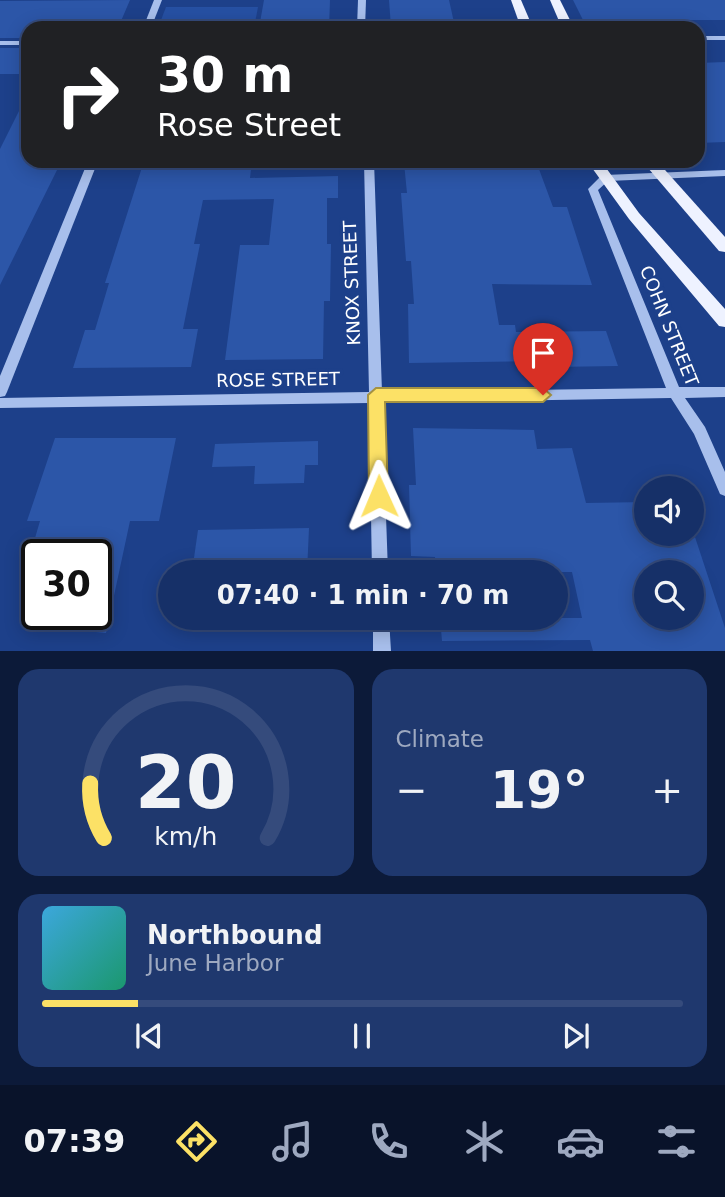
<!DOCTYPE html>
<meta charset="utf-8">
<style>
:root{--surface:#163068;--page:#1f386e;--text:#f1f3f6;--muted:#9ea9c0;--line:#354b7c;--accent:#fce166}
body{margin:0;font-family:"DejaVu Sans",sans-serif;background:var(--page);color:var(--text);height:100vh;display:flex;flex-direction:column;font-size:26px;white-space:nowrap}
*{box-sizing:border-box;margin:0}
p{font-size:23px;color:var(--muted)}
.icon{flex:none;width:38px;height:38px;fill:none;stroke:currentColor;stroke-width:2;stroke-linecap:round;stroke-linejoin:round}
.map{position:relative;height:651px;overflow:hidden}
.sheet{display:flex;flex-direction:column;gap:18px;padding:18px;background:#0c1a39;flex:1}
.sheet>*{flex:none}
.hud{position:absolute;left:21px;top:21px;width:684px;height:147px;border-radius:21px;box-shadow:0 4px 18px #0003,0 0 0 2px var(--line);background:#202124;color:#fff;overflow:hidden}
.buttons{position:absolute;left:634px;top:476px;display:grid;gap:14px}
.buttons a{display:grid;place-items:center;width:70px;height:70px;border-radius:50%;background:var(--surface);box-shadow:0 4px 18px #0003,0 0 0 2px var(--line);font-size:35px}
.speed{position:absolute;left:21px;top:539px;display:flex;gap:14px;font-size:35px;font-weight:700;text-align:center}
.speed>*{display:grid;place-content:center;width:91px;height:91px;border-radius:50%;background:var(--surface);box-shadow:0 4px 18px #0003,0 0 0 2px var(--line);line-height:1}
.speed .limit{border:4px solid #111;border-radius:10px;background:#fff;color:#111}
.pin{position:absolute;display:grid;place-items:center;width:60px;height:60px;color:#fff;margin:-72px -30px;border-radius:50% 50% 50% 0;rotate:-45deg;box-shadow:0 0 7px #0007}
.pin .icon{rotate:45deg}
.me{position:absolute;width:77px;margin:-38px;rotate:359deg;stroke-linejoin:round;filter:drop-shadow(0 0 5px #0008)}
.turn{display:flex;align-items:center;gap:24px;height:147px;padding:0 21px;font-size:32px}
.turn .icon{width:91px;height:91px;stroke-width:2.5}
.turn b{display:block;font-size:49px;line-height:60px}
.big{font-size:52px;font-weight:700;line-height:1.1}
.sheet .card{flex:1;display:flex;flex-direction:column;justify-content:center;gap:10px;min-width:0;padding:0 24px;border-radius:21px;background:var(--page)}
.sheet .dial{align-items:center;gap:0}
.dial svg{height:182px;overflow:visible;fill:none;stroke:var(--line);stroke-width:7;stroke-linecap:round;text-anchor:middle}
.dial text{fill:var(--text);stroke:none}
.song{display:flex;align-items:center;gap:21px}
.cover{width:84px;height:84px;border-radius:10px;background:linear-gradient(135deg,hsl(200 70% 55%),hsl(160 70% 35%))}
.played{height:7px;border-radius:4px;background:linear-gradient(90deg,var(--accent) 15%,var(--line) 15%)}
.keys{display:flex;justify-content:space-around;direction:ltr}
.heat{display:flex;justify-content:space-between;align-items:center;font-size:38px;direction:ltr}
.sheet .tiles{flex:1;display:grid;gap:18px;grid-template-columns:1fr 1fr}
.card:last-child{grid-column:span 2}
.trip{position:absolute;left:158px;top:560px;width:410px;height:70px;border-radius:35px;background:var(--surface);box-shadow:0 4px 18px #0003,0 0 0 2px var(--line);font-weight:700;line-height:70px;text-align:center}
.tabs{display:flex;height:112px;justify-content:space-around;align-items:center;background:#09132a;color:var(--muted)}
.tabs .icon{width:49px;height:49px}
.tabs .current{color:var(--accent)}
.tabs b{font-size:32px;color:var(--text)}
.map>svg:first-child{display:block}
.green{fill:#2650a3}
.building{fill:#2c56a8;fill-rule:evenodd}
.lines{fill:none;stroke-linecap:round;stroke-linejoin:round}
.minor{fill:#a8bfec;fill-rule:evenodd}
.major{fill:#eef2ff;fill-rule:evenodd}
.route{fill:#fce166;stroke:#a49242;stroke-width:2}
.labels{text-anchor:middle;stroke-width:7;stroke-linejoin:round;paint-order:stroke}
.street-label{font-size:18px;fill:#fff;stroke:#1d408a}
</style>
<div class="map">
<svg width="725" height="651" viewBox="0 0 725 651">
<rect width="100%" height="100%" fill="#1d408a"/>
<path class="green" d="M 166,7 L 258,7 L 254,28 L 158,28 Z"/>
<g class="building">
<path d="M 130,0 L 118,28 L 28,28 L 28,38 L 0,38 L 0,1 Z"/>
<path d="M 264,0 L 330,0 L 329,28 L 259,28 Z"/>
<path d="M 389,0 L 449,0 L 455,27 L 391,27 Z"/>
<path d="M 573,0 L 725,0 L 725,20 L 671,20 L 677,28 L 587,28 Z"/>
<rect x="0" y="48" width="28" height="26"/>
<path d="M 725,62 L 725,142 L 698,143 L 698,63 Z"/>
<path d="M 28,93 L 28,164 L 60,164 L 0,285 L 0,149 Z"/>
<path d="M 144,161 L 252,161 L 250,178 L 338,176 L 338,198 L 327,198 L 327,244 L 331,244 L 330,301 L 324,301 L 323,359 L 225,360 L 240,245 L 269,245 L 274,199 L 203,200 L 194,244 L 200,244 L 183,329 L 198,329 L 191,367 L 73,368 L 85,330 L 95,330 L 109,283 L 105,283 Z"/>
<path d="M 536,161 L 553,207 L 567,207 L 592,285 L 492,284 L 499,325 L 515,325 L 516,332 L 606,331 L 618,366 L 553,367 L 551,361 L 409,363 L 408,304 L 414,304 L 411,261 L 406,261 L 401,193 L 407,193 L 404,163 Z"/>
<path d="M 413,428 L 534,430 L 537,449 L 572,448 L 586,503 L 646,502 L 646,534 L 694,534 L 725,628 L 725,651 L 593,651 L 590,640 L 442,641 L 440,618 L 582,618 L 572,572 L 436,572 L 435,557 L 411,556 L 409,485 L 416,485 ZM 646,572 L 691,572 L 691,618 L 646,618 Z"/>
<path d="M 55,438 L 176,438 L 159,521 L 130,521 L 106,633 L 96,632 L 96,555 L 30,555 L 40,521 L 27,521 Z"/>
<path d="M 318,441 L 318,465 L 305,465 L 304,483 L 254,484 L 255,466 L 212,467 L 215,444 Z"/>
<path d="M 309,528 L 307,572 L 192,572 L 198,530 Z"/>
</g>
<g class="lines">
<g class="minor">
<path d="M 154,0 L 162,0 L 151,28 L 143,28 Z"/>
<path d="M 358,0 L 366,0 L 365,28 L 357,28 Z"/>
<rect x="698" y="36" width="27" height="4"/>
<rect x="0" y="41" width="28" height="4"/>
<path d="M 88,161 L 98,161 L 7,392 L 5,396 L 0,397 L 0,376 Z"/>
<path d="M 364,161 L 374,161 L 382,392 L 666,388 L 588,189 L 601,176 L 605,175 L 725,170 L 725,176 L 608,181 L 598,190 L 679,387 L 725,387 L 725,397 L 685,398 L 705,427 L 725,472 L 725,496 L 720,494 L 694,434 L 671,398 L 382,403 L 388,572 L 372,572 L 369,403 L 0,408 L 0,398 L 369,392 Z"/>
<path d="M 373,618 L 389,618 L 391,651 L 373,651 Z"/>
</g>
<g class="major">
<path d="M 511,0 L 521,0 L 533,28 L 521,28 Z"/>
<path d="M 550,0 L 560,0 L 574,28 L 562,28 Z"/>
<path d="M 587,161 L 601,161 L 639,213 L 725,309 L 725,327 L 719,326 L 629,219 Z"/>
<path d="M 642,161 L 657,161 L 725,237 L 725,252 L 719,251 Z"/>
</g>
</g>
<path class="route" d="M 376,388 L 543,388 L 551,395 L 543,402 L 385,402 L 388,496 L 385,502 L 379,505 L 372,502 L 369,496 L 368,395 Z"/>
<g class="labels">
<g class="street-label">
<text transform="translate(352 283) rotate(-92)" y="6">KNOX STREET</text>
<text transform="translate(669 326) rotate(68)" y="6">COHN STREET</text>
<text transform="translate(278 380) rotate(-1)" y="6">ROSE STREET</text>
</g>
</g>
</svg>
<div class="buttons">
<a><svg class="icon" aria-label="sound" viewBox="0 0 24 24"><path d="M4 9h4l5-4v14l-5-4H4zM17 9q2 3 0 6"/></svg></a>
<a><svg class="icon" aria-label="search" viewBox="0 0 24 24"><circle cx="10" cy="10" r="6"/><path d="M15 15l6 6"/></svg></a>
</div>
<div class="speed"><div class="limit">30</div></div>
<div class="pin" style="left:543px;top:395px;background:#d93025"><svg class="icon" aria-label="arrive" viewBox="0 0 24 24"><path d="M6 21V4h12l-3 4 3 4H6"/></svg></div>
<svg class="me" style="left:379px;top:496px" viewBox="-20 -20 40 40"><path d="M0-17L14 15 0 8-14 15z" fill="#fce166" stroke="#fff" stroke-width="4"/></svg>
<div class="trip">07:40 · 1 min · 70 m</div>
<div class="hud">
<div class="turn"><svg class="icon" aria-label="right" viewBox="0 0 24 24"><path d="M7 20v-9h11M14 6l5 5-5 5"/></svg><div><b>30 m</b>Rose Street</div></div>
</div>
</div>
<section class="sheet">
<div class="tiles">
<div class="card dial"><svg viewBox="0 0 100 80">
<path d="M14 69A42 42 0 1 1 86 69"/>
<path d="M14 69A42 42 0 0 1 8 45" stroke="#fce166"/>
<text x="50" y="56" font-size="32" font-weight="700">20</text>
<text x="50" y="72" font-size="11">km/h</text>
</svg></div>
<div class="card"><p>Climate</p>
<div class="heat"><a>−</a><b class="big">19°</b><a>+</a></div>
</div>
<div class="card">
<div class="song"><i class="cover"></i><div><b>Northbound</b><p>June Harbor</p></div></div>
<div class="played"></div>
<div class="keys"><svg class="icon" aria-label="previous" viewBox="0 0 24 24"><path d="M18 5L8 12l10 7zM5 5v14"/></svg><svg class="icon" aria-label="pause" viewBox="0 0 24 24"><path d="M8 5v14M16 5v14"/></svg><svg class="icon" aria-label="next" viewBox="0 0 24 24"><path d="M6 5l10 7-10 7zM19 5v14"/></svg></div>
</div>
</div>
</section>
<nav class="tabs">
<b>07:39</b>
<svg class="icon current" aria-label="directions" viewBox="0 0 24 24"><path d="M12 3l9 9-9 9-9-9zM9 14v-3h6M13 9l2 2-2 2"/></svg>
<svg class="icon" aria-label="music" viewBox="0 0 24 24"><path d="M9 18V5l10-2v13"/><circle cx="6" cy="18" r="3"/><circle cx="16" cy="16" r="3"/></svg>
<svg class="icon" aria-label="phone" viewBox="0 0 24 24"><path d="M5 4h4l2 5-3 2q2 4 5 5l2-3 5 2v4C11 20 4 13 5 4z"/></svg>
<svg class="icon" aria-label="climate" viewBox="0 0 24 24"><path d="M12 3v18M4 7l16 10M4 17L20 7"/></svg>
<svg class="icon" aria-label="car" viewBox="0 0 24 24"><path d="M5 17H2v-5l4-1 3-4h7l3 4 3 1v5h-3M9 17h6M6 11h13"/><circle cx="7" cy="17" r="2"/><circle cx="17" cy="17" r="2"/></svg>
<svg class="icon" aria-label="filters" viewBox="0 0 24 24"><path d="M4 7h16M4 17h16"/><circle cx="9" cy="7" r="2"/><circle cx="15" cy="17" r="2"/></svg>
</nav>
